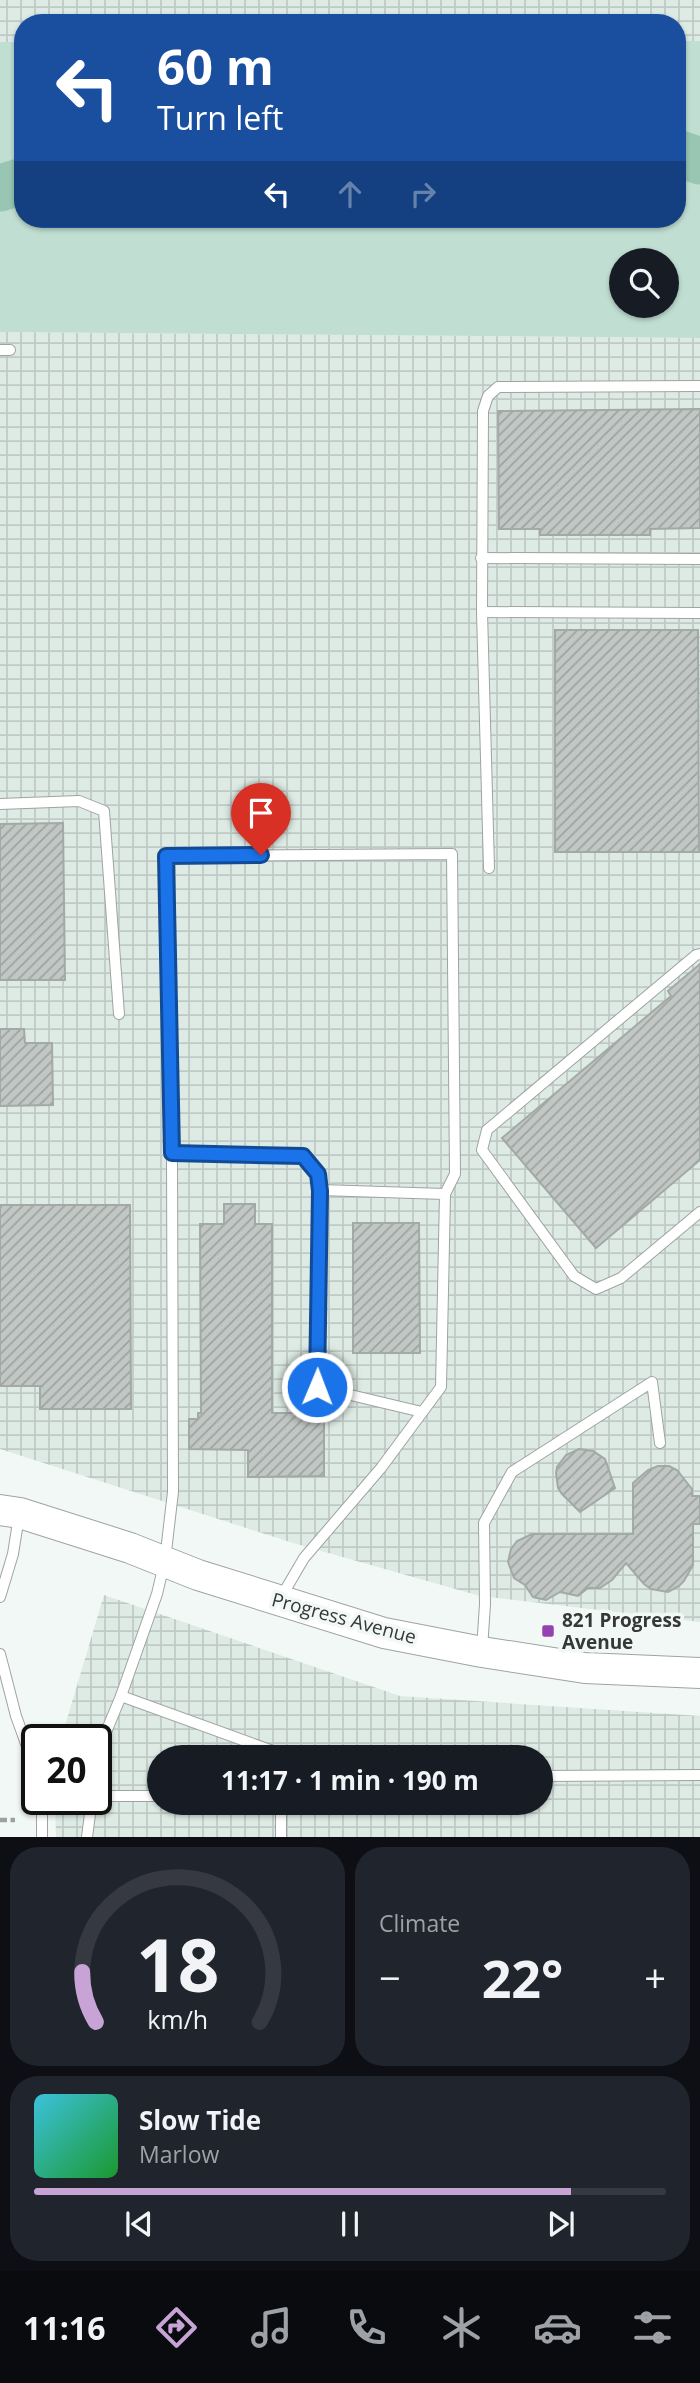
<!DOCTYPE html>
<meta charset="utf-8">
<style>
:root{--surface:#171b24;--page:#20242c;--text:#f1f3f6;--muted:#9ea1a6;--line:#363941;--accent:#c8a3d6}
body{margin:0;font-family:"Open Sans",sans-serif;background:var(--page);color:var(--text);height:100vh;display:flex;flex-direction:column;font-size:26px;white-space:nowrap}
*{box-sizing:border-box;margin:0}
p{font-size:23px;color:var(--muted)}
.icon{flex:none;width:38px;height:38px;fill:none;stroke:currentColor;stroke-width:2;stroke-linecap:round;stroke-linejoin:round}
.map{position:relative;height:1837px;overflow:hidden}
.drawer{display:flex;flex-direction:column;gap:10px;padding:10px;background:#0d0f14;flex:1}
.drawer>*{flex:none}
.banner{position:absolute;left:14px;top:14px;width:672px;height:214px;border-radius:28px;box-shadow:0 2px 5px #0004;background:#1a4fa0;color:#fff;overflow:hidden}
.fabs{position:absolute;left:609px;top:248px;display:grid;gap:14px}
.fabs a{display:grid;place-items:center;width:70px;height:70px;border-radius:50%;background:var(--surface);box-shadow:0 2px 5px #0004;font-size:35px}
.speed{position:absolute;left:21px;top:1724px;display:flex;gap:14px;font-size:35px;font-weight:700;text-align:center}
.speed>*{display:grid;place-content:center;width:91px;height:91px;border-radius:50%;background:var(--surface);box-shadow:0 2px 5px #0004;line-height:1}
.speed .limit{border:4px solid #111;border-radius:10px;background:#fff;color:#111}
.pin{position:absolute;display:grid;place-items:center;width:60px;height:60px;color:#fff;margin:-72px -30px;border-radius:50% 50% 50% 0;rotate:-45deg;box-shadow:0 0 7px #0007}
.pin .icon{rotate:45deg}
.me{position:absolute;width:77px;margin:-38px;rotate:1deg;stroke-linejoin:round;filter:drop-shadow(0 0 5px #0008)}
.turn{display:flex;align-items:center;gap:24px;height:147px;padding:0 28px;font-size:32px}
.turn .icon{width:91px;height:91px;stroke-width:2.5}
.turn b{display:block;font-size:49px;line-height:60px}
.lanes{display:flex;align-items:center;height:66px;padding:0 28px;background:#0003;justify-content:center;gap:35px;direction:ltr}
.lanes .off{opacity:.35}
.big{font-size:52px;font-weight:700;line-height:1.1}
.drawer .tile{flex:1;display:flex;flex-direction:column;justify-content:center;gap:10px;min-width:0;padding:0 24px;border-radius:28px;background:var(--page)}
.drawer .dial{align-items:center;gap:0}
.dial svg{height:182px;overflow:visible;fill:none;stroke:var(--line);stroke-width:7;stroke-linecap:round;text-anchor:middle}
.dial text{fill:var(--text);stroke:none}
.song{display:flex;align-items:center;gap:21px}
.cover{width:84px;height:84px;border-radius:10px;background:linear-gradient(135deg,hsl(190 70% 55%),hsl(130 70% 35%))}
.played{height:7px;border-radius:4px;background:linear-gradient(90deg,var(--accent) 85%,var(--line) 85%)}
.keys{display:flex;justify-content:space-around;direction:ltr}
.heat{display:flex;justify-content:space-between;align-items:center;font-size:38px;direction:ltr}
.drawer .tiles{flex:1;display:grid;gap:10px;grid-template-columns:1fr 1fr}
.tile:last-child{grid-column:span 2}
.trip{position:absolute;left:147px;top:1745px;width:406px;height:70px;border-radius:35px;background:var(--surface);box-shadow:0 2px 5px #0004;font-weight:700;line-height:70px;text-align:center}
.menu{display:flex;height:112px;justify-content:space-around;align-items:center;background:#090b0e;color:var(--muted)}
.menu .icon{width:49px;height:49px}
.menu .selected{color:var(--accent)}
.menu b{font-size:32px;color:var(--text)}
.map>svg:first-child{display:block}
.industrial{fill:url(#industrial-grid);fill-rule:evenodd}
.green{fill:#c0dfd2;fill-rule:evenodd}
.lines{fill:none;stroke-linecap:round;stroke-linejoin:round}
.river{stroke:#98c6b3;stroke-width:47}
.building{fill:url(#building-hatch);stroke:#a3a9a6;stroke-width:2}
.lane-casing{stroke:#9ea4a1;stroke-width:12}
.secondary-casing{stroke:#9ea4a1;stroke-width:32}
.path{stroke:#9da19f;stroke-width:4.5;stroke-dasharray:7 3.5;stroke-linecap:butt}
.lane{stroke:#fff;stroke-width:10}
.secondary{stroke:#fff;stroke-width:30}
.route-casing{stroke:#114b97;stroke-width:18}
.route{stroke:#1a73e8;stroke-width:12}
.poi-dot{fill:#9541af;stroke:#f2f8f5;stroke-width:2.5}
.labels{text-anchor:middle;stroke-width:7;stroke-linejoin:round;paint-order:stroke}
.street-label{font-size:19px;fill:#363837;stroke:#f2f8f5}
.poi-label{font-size:19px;font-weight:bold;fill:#363837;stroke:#f2f8f5;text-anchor:start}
</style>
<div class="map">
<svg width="700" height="1837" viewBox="0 0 700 1837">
<defs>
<pattern id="industrial-grid" width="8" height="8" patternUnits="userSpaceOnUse" patternTransform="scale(1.75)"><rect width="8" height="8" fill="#deebe5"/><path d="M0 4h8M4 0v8" fill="none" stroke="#bfcac5"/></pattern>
<pattern id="building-hatch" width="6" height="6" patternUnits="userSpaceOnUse" patternTransform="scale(1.75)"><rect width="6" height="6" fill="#c1c7c4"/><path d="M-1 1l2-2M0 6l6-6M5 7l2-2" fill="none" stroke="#9ea3a0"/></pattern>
</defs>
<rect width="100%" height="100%" fill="#f2f8f5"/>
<g class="industrial">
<path d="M 0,0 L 700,0 L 700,41 L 677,41 L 677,23 L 23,23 L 23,42 L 0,42 Z"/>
<path d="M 0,332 L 700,338 L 700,1622 L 480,1596 L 293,1543 L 0,1449 Z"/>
<path d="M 104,1595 L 400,1696 L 700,1716 L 700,1837 L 56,1837 L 55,1799 L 96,1799 L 96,1740 L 61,1739 ZM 159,1757 L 541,1757 L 541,1802 L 159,1802 Z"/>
</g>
<path class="green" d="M 677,41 L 700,41 L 700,338 L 0,332 L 0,42 L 23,42 L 23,219 L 677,219 ZM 621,261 L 667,261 L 667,306 L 621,306 Z"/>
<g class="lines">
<g class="river">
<path d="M 677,153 L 700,161"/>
<path d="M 0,188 L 23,181"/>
</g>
</g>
<g class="building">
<path d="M 700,409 L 700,528 L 650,529 L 650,535 L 540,535 L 540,529 L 499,529 L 498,411 Z"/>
<path d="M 555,630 L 698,630 L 699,852 L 555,852 Z"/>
<path d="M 63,823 L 65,980 L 0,980 L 0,824 Z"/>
<path d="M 700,964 L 700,1160 L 596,1248 L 502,1138 L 671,996 L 668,991 Z"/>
<path d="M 0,1029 L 24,1029 L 25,1043 L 52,1043 L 53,1105 L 0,1106 Z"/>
<path d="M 224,1204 L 255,1204 L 255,1224 L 272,1224 L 272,1413 L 324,1413 L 324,1476 L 248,1477 L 248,1450 L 189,1449 L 189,1419 L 198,1419 L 198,1413 L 201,1413 L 200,1224 L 224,1224 Z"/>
<path d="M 0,1205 L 130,1205 L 131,1409 L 40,1409 L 40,1386 L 0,1386 Z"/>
<path d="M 353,1223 L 419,1223 L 420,1353 L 353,1353 Z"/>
<path d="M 579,1449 L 593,1451 L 605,1459 L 615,1488 L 580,1512 L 562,1494 L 558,1488 L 556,1473 L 557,1467 L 566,1455 Z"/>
<path d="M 658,1466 L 669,1466 L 677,1470 L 692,1489 L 692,1496 L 700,1496 L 700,1524 L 693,1524 L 693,1565 L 684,1581 L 679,1586 L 668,1592 L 651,1589 L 644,1584 L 626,1563 L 612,1580 L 600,1588 L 588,1588 L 578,1596 L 560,1592 L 546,1600 L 533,1597 L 525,1585 L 514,1578 L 508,1562 L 511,1549 L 517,1541 L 532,1534 L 633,1534 L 633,1483 L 648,1470 Z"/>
</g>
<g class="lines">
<defs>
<g id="lane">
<path d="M 0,350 L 10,350"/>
<path d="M 481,558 L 700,559"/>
<path d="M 482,612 L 700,613"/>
<path d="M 0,804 L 79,801 L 104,811 L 119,1014"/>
<path d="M 489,868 L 482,612 L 483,411 L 488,396 L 498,387 L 700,386"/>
<path d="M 700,954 L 696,955 L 487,1130 L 482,1150 L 574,1276 L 596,1289 L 621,1278 L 700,1212"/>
<path d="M 172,1153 L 303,1155 L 318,1174 L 320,1190"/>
<path d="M 0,1597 L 13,1554 L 19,1516"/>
<path d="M 280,1599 L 304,1558 L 381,1468 L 441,1387 L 445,1194 L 320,1190 L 317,1387 L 422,1412"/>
<path d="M 482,1649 L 485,1604 L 484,1523 L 512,1472 L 652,1382 L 660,1443"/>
<path d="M 0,1654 L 16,1716 L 37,1774"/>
<path d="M 121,1696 L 281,1754 L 281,1757"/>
<path d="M 96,1769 L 99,1749 L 121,1696 L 157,1594 L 165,1560 L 173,1492 L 172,1153 L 166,856 L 452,854 L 455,1174 L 445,1194"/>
<path d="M 541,1776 L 700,1775"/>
<path d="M 96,1796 L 159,1796"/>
<path d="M 42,1799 L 42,1837"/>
<path d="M 87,1837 L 92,1799"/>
<path d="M 281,1837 L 281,1802"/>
</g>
<path id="secondary" d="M 0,1510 L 20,1513 L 130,1548 L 198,1575 L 384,1633 L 482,1652 L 585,1668 L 700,1673"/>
</defs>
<use href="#lane" class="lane-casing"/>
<use href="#secondary" class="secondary-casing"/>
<path class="path" d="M 0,1820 L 15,1820"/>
<use href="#lane" class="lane"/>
<use href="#secondary" class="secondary"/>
</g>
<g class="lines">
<defs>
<path id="route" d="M 261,855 L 166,856 L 172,1153 L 303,1156 L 318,1174 L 320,1191 L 317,1387"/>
</defs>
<use href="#route" class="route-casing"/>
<use href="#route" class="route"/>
</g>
<rect class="poi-dot" x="541" y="1624" width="14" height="14" rx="3.5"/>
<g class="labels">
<g class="street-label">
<text transform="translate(344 1618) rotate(15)" y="7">Progress Avenue</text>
</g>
<g class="poi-label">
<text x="562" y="1627">821 Progress<tspan x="562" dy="22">Avenue</tspan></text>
</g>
</g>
</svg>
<div class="fabs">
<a><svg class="icon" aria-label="search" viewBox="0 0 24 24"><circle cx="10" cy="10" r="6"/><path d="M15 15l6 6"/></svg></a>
</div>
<div class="speed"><div class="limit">20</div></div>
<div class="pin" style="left:261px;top:855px;background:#d93025"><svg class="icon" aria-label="arrive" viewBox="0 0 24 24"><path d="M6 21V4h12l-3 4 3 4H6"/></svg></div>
<svg class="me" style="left:317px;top:1387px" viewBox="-20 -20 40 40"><circle r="17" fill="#1a73e8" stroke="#fff" stroke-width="3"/><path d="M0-11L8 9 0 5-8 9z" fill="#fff"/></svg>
<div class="trip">11:17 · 1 min · 190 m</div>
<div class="banner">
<div class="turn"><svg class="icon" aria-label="left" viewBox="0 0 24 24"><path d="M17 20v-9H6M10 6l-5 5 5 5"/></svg><div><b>60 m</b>Turn left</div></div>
<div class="lanes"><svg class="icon" aria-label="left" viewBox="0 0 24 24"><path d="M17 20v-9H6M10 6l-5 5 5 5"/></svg><svg class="icon off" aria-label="ahead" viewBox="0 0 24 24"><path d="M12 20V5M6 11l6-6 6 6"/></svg><svg class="icon off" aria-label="right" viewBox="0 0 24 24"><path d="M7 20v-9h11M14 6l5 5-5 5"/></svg></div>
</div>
</div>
<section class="drawer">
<div class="tiles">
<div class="tile dial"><svg viewBox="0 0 100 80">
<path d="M14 69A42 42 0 1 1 86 69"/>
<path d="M14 69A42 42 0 0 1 8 47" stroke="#c8a3d6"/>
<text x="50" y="56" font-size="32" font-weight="700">18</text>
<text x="50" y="72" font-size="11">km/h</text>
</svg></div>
<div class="tile"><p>Climate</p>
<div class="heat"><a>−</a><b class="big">22°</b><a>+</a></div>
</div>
<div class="tile">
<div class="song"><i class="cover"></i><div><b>Slow Tide</b><p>Marlow</p></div></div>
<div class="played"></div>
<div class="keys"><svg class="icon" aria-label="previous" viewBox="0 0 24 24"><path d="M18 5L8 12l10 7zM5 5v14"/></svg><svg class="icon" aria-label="pause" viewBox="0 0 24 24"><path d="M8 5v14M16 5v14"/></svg><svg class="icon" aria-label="next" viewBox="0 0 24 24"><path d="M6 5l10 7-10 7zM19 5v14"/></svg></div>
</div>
</div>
</section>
<nav class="menu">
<b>11:16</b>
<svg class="icon selected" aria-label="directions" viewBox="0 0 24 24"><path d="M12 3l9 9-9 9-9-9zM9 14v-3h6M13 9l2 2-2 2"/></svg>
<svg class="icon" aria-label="music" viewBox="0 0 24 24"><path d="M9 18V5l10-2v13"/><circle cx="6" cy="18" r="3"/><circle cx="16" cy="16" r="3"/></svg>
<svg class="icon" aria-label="phone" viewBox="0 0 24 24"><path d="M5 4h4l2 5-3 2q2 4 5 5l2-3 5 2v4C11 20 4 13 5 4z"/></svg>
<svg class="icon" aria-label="climate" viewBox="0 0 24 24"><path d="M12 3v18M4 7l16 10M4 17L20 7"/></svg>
<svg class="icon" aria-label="car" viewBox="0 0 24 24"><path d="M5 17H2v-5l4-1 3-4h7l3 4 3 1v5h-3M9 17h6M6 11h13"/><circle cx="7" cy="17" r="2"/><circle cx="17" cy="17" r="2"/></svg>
<svg class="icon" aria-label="filters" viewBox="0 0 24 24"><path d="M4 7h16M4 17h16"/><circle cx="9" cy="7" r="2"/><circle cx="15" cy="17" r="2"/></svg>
</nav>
